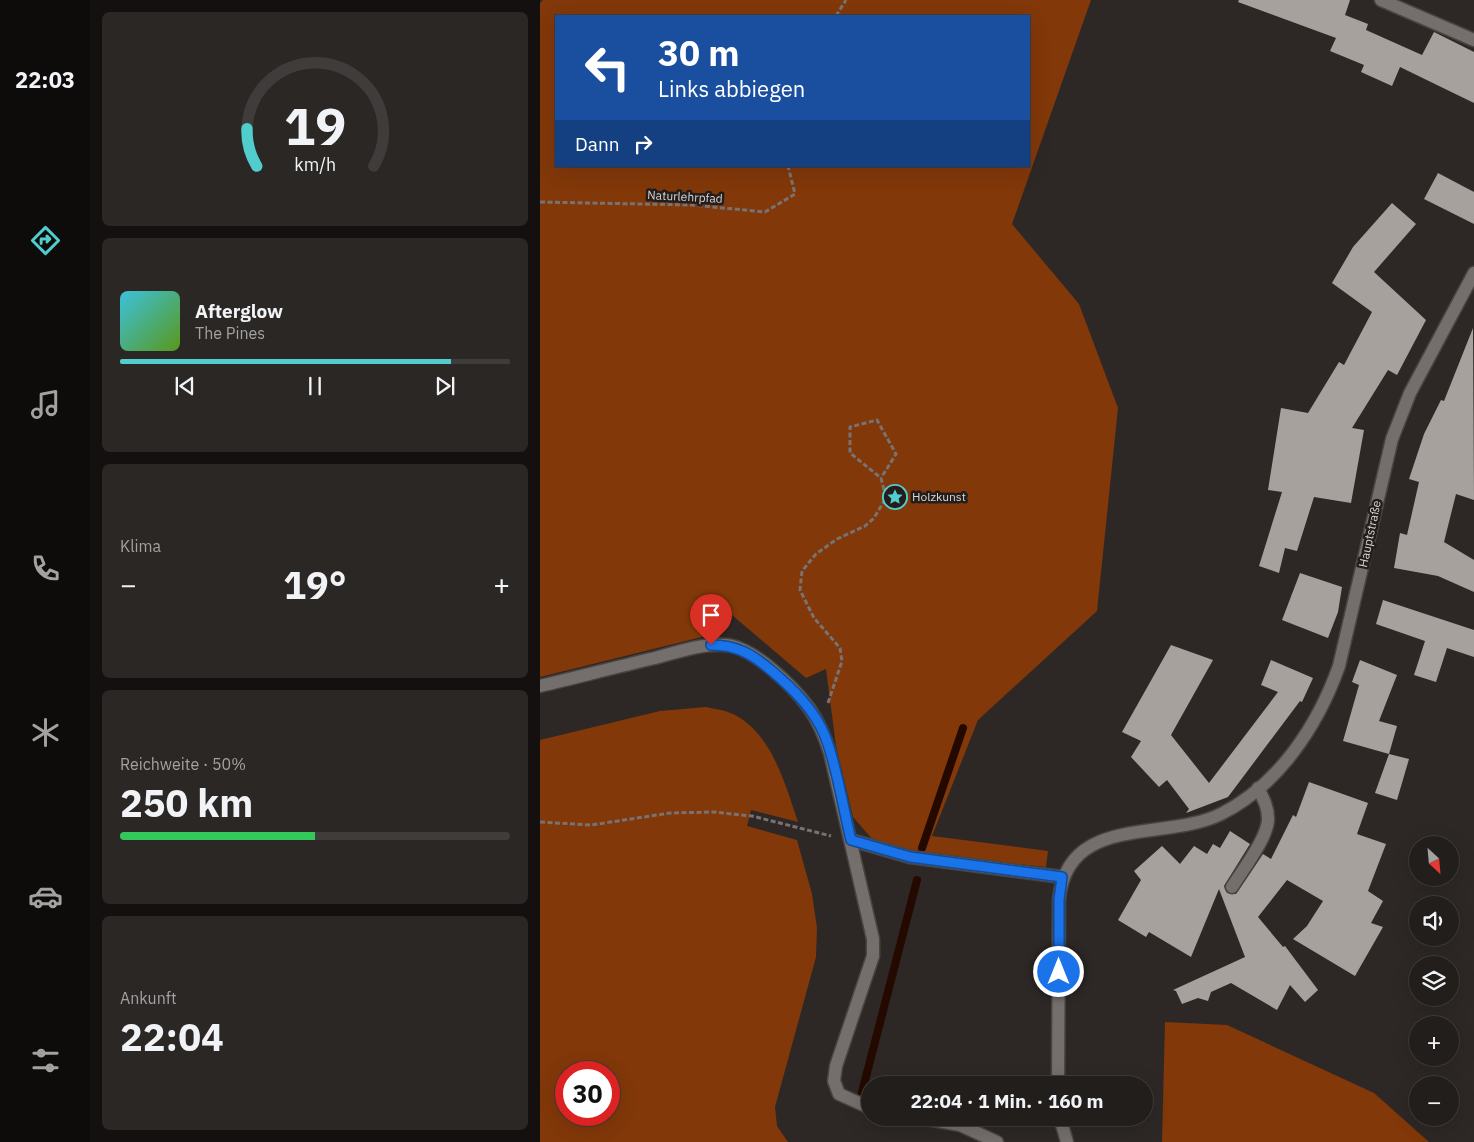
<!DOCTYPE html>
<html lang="de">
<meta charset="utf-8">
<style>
:root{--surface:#221e1c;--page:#2a2725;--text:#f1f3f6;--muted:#a2a2a3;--line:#3f3c3b;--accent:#52cdce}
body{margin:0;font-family:"IBM Plex Sans",sans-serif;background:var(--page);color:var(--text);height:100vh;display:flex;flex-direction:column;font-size:19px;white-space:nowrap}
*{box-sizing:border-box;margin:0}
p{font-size:16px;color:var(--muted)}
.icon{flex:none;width:28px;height:28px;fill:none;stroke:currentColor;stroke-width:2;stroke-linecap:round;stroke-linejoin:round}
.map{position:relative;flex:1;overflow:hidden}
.drawer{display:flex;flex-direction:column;gap:12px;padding:12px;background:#13100f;width:450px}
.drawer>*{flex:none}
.hud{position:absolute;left:15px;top:15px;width:475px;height:152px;border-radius:0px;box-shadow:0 5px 20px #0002,0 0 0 1px var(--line);background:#1a4fa0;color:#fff;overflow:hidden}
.needle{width:32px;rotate:154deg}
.buttons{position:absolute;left:869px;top:836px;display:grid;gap:10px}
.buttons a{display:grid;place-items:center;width:50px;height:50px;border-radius:50%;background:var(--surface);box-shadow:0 5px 20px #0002,0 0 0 1px var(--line);font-size:25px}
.speed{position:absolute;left:15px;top:1061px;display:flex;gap:10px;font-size:25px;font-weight:700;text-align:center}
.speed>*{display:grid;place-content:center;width:65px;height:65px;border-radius:50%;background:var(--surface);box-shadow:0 5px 20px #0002,0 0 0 1px var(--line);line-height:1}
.speed .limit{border:8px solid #d22;background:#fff;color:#111}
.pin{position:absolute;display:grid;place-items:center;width:42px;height:42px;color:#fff;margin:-51px -21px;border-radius:50% 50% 50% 0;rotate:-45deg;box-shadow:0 0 5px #0007}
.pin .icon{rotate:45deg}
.me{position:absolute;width:55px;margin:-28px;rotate:0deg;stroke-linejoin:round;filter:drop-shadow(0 0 4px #0008)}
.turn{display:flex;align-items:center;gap:18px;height:105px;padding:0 20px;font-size:22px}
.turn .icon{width:65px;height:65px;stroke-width:2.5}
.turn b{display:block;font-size:35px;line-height:42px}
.then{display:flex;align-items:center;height:48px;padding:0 20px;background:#0003;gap:10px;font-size:19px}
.big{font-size:38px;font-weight:700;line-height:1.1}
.drawer .card{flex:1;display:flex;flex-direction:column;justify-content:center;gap:8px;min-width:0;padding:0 18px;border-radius:8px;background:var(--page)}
.drawer .dial{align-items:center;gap:0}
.dial svg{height:130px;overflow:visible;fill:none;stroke:var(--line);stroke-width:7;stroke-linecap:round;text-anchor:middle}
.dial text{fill:var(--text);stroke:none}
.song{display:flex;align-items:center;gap:15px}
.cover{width:60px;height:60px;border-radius:8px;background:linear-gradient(135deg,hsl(190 70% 55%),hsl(90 70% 35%))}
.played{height:5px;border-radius:2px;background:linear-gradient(90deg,var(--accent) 85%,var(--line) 85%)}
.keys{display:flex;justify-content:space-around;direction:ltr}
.heat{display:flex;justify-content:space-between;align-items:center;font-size:28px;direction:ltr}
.charge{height:8px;border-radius:4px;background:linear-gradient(90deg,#34c759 50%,var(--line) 0)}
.trip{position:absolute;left:321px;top:1076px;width:292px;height:50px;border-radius:25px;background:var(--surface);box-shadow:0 5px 20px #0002,0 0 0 1px var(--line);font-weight:700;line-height:50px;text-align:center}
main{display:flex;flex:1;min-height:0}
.menu{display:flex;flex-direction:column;width:90px;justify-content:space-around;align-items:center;background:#0e0c0b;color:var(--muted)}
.menu .icon{width:35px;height:35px}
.menu .active{color:var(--accent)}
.menu b{font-size:22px;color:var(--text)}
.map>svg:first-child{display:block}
.green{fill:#823809;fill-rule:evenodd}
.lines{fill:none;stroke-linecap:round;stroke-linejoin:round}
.stream{stroke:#240900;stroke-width:8}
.building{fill:#a7a19e}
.minor-casing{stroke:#484442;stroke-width:15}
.path{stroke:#787372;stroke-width:3;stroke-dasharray:5 2.5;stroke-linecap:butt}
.minor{stroke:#746e6c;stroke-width:12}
.route-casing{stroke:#114b97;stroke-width:12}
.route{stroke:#1a73e8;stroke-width:9}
.labels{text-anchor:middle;stroke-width:5;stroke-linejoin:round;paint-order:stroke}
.street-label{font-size:12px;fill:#d9d5d4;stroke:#231e1c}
.poi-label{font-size:12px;fill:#d9d5d4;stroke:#231e1c;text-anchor:start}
</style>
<main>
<nav class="menu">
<b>22:03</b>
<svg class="icon active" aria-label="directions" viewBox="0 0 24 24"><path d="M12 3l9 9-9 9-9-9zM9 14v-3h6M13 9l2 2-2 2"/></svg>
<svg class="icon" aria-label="music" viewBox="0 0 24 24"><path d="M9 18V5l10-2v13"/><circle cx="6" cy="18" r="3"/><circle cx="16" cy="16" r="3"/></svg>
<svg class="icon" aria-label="phone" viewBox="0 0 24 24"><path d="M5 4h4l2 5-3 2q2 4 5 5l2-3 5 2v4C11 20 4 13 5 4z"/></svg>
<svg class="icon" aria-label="climate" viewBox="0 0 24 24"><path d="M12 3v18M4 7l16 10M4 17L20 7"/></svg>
<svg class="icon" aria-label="car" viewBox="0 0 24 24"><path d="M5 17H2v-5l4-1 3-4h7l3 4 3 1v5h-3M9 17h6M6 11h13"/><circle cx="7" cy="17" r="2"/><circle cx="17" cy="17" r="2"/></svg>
<svg class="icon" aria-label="filters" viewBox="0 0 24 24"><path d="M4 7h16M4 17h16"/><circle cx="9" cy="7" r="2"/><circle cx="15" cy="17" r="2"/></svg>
</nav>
<section class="drawer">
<div class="card dial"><svg viewBox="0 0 100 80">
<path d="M14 69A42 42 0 1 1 86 69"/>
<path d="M14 69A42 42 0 0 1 8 46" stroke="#52cdce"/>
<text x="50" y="56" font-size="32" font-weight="700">19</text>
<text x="50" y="72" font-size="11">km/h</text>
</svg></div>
<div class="card">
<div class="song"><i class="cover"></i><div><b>Afterglow</b><p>The Pines</p></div></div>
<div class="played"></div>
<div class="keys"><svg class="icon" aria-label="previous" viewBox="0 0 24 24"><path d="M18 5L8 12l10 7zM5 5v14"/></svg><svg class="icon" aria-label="pause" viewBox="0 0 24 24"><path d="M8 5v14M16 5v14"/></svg><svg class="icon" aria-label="next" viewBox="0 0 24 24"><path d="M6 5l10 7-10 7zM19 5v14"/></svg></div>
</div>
<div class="card"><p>Klima</p>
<div class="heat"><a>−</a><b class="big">19°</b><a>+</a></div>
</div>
<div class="card"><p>Reichweite · 50%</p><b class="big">250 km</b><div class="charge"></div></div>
<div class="card"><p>Ankunft</p><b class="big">22:04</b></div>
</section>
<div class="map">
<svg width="934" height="1142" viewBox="0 0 934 1142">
<rect width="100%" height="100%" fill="#2d2826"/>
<g class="green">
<path d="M 3,0 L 551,0 L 472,224 L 539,304 L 578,408 L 557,611 L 438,720 L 392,836 L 508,851 L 506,867 L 373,853 L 333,840 L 313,817 L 296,746 L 286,669 L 266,678 L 192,615 L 182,632 L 0,677 L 0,3 ZM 16,16 L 489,16 L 489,166 L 16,166 Z"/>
<path d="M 166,707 C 174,709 185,710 193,714 C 232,733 245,784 258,822 L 211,810 L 207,826 L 257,840 L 272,894 L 277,928 L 276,957 L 235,1107 L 237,1126 L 248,1142 L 0,1142 L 0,740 L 120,711 ZM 26,1072 L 69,1072 L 69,1115 L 26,1115 Z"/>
<path d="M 625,1022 L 687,1025 L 834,1093 L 889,1142 L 622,1142 Z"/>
</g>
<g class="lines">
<g class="stream">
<path d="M 382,848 L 423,728"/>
<path d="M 322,1092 L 377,880"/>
</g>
</g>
<g class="building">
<path d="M 699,0 L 810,0 L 805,15 L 828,24 L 826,30 L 882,55 L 894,32 L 934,52 L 934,103 L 860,67 L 852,86 L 821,72 L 824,65 L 790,51 L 796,38 L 698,2 Z"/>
<path d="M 898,173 L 934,192 L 934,224 L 884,199 Z"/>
<path d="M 852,203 L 876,224 L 834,272 L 886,320 L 857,375 L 848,370 L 812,428 L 824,430 L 811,503 L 774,497 L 757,551 L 745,548 L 739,573 L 719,566 L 742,492 L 728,490 L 741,408 L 768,413 L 799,362 L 804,365 L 832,312 L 792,283 L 813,247 Z"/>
<path d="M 933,328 L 934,500 L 916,494 L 904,542 L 934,560 L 934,592 L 898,576 L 854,568 L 860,533 L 867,535 L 879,482 L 869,479 L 884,434 L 901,400 L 904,401 Z"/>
<path d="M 760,573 L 802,587 L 798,612 L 788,638 L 742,620 Z"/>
<path d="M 843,600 L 934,630 L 934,657 L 907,648 L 896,682 L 874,675 L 885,641 L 836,624 Z"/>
<path d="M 631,645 L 673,660 L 631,735 L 669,783 L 738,692 L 721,685 L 731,660 L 773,678 L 762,702 L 760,701 L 688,797 L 646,813 L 649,809 L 627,780 L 619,787 L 591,757 L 601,741 L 582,732 Z"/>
<path d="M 820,660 L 857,675 L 839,721 L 857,726 L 849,754 L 803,741 L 819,685 L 812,682 Z"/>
<path d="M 849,754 L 869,759 L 857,800 L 835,793 Z"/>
<path d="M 769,782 L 828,803 L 817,834 L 846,844 L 828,891 L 843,901 L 831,923 L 843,927 L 815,976 L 753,939 L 767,926 L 783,901 L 747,880 L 718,917 L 743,947 L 745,946 L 778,990 L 765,1002 L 750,985 L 737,1010 L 691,983 L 671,992 L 668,1001 L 658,998 L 642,1004 L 636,991 L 633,990 L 705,957 L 679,889 L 651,957 L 609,932 L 606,937 L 578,920 L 601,880 L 594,871 L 622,846 L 640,864 L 654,846 L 667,854 L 673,844 L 680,848 L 690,831 L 710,844 L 684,886 L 687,893 L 696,894 L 723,854 L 731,859 L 753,815 L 756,817 Z"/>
</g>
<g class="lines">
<defs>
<g id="minor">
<path d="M 841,0 L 934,40"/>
<path d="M 0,686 C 38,677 76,667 115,658 C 137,652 163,643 186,645 C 213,647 253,686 269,708 C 279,722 285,737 290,753 L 333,939 L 333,956 L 296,1066 L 294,1081 L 299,1094 L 330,1108"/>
<path d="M 311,840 L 370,857 L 522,877"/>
<path d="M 692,887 C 702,871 729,836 728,818 C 728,807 723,798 718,788"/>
<path d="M 518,1085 L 519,900 C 527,813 625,842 681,814 C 739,785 778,725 799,666 L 852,439 L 870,393 L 934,273"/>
<path d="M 382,1118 L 420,1125 L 457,1142"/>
<path d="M 520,1118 L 527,1142"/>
</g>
</defs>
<use href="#minor" class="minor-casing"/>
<g class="path">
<path d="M 296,16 L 306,0"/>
<path d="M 0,202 L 152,205 L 225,212 L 255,194 L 248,166"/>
<path d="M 288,703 L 302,661 L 300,648 L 274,618 L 260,590 L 262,571 L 276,554 L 297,539 L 325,526 L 334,518 L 346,498 L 341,478 L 310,453 L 310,427 L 337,420 L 356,454 L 341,478"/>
<path d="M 0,822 L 51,825 L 130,813 L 173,812 L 212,816 L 291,836"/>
</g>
<use href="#minor" class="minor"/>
</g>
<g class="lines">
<defs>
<path id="route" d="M 171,645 C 197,645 212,654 232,671 C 253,689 274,709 285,736 C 297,766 303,808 311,840 L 370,857 L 522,877 L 519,900 L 519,972"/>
</defs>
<use href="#route" class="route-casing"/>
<use href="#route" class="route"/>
</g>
<defs>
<symbol id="sight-ring" viewBox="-11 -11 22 22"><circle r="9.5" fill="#231e1c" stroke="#52cdce" stroke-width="1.5"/><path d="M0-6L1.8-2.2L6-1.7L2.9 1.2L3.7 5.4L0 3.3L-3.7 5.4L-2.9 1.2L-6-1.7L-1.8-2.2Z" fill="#52cdce"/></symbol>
</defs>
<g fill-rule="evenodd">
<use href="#sight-ring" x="341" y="483" width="28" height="28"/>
</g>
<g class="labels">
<g class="street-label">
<text transform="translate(145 197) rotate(3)" y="4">Naturlehrpfad</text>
<text transform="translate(830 534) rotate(-78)" y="4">Hauptstraße</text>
</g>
<g class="poi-label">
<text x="372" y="501">Holzkunst</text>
</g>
</g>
</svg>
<div class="buttons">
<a><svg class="needle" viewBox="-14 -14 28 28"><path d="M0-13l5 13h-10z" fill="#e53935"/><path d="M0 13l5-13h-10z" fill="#a2a2a3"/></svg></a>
<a><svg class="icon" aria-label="sound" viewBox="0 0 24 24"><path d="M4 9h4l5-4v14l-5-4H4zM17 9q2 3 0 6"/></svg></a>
<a><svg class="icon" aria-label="layers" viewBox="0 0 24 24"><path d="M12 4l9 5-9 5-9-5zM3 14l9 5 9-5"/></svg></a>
<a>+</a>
<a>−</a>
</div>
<div class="speed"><div class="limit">30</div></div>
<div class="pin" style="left:171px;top:645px;background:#d93025"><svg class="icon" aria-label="arrive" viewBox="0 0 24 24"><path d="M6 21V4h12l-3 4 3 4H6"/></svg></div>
<svg class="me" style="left:519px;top:972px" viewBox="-20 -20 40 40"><circle r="17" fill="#1a73e8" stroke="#fff" stroke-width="3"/><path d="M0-11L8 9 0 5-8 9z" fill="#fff"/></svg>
<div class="trip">22:04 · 1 Min. · 160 m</div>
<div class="hud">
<div class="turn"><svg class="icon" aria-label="left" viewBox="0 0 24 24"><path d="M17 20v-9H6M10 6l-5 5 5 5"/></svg><div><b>30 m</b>Links abbiegen</div></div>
<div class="then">Dann<svg class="icon" aria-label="right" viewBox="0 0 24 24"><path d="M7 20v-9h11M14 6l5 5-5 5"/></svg></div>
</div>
</div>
</main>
